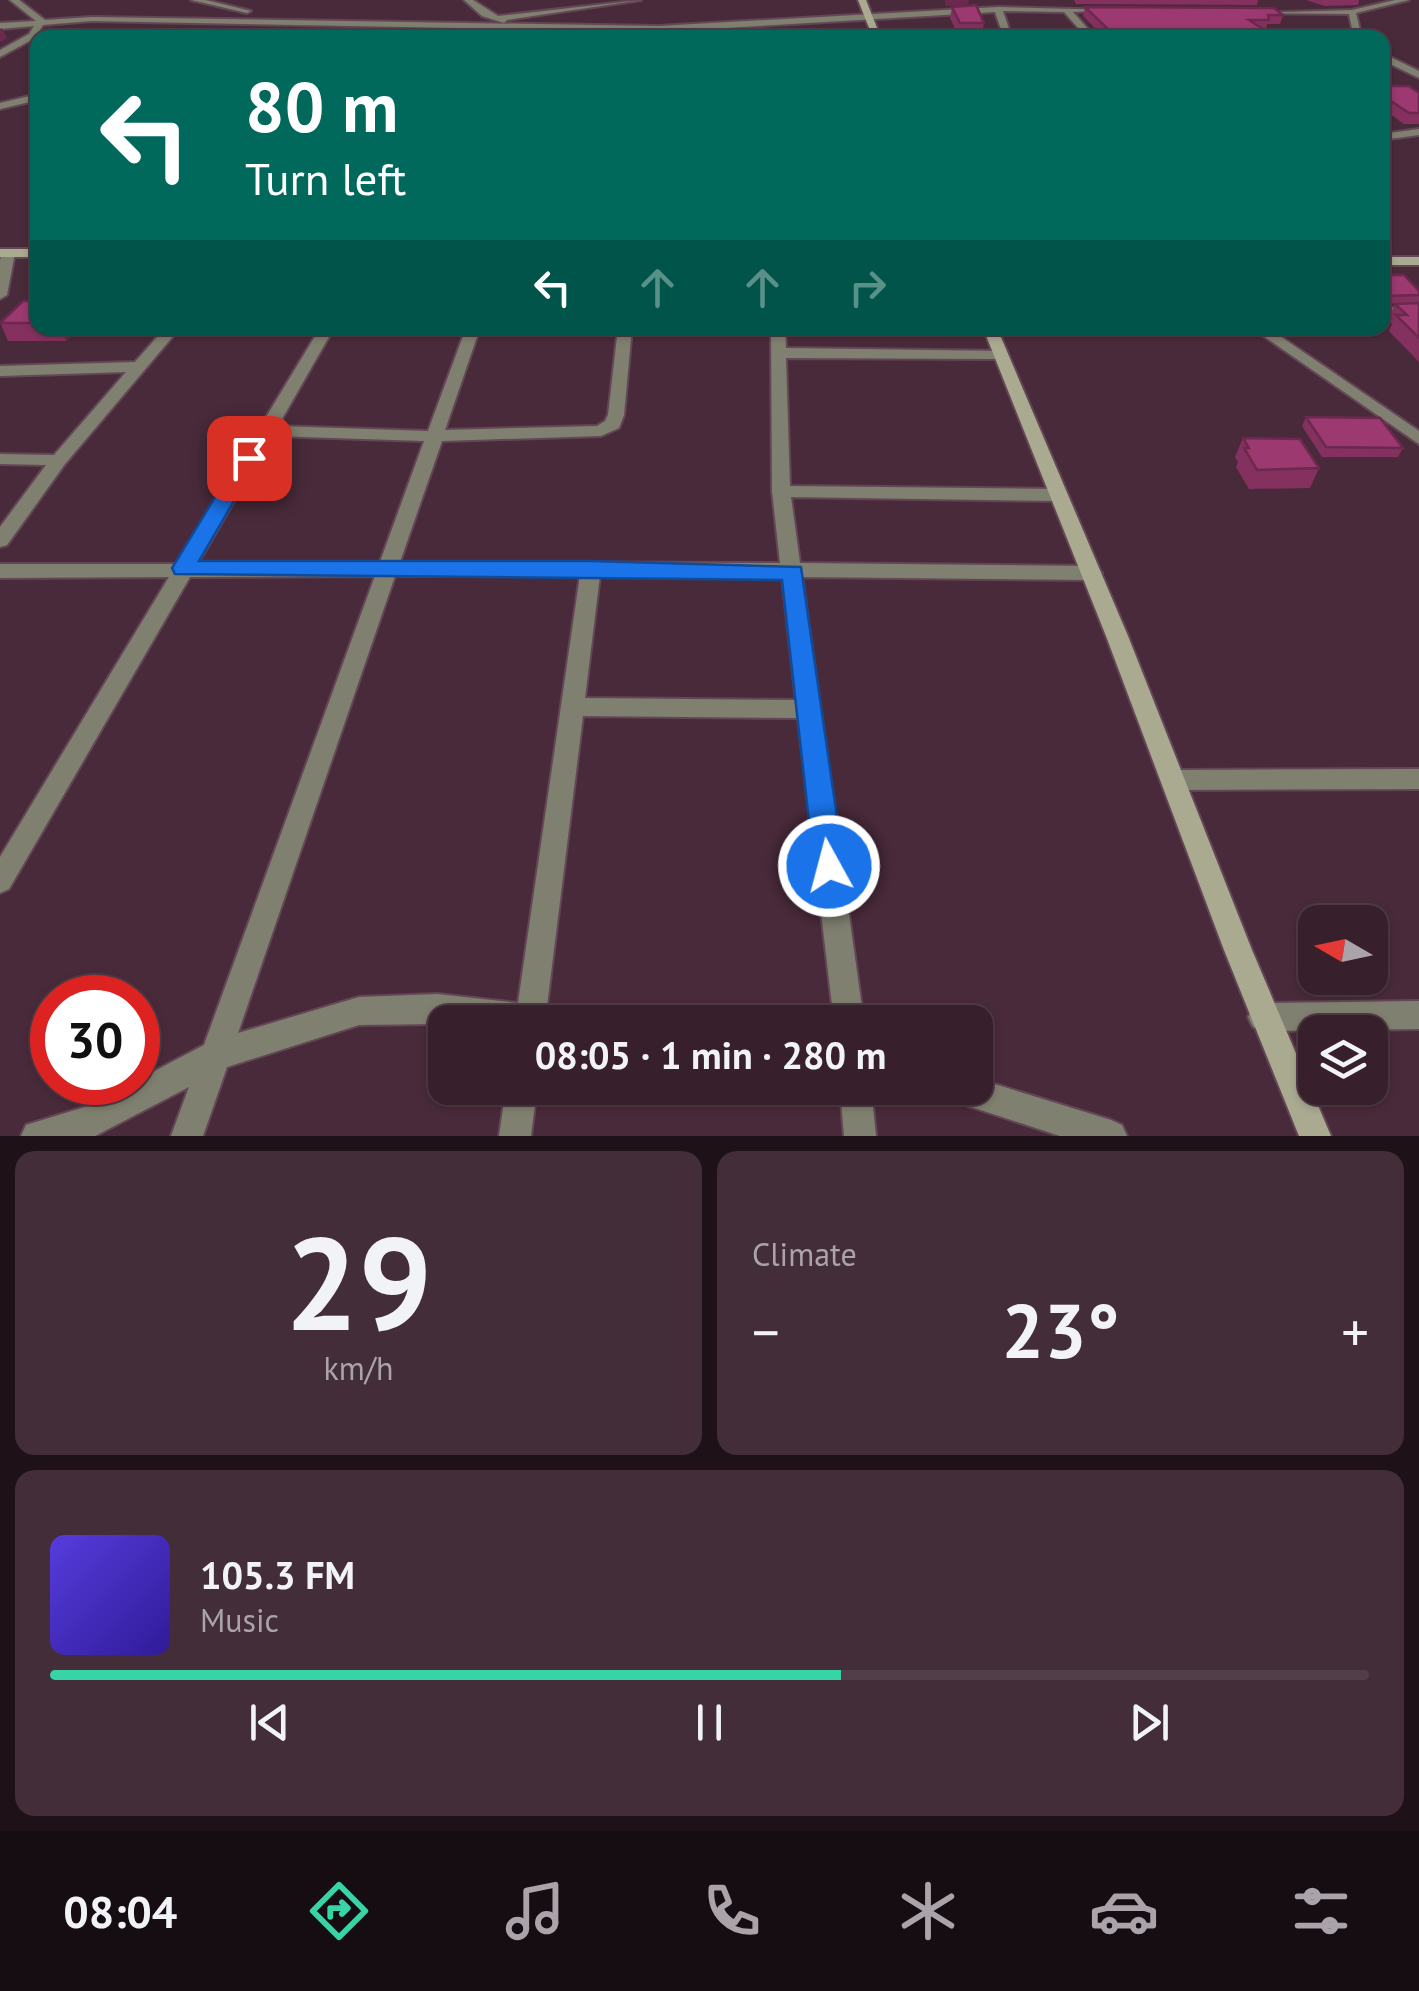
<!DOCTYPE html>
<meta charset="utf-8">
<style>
:root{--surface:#37202c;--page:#422d38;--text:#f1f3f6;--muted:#aaa3a9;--line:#513e48;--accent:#36d4a7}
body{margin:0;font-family:"PT Sans",sans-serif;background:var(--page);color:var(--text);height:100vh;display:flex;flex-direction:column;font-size:38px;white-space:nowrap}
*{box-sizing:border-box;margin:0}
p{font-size:32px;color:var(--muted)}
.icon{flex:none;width:55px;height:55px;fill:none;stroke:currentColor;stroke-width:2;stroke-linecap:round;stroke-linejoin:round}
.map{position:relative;height:1136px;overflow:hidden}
.panel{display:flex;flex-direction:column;gap:15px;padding:15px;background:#1e1218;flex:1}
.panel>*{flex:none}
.top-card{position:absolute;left:30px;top:30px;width:1360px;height:305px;border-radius:20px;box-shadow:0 2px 8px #0004,0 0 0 2px var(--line);background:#00695c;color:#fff;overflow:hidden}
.needle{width:65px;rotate:279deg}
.tools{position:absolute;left:1298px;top:905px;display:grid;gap:20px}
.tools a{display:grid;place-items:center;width:90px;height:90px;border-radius:20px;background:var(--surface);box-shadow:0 2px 8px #0004,0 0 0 2px var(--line);font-size:50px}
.speed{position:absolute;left:30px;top:975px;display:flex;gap:20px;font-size:50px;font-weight:700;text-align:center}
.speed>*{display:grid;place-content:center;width:130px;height:130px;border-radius:50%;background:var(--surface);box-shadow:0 2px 8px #0004,0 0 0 2px var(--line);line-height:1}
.speed .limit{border:15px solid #d22;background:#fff;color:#111}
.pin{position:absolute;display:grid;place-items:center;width:85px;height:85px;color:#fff;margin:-42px;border-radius:20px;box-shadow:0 5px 15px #0006}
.me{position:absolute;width:110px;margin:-55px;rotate:353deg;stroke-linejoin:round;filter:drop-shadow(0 0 8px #0008)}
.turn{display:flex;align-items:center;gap:35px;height:210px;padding:0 50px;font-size:45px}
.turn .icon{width:130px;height:130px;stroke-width:2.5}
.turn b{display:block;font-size:70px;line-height:85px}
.lanes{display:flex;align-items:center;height:95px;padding:0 50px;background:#0003;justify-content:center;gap:50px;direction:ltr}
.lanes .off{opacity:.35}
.big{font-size:75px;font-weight:700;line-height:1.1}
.panel .tile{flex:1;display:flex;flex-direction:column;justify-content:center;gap:15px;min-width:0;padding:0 35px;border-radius:20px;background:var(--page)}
.panel .dial{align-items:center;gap:0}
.dial b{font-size:130px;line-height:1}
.song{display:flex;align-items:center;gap:30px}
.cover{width:120px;height:120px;border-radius:15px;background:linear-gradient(135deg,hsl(250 70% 55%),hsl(250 70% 35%))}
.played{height:10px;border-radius:5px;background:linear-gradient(90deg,var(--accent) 60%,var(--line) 60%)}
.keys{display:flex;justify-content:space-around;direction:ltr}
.heat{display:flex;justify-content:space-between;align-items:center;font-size:55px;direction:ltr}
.panel .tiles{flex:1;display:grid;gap:15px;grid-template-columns:1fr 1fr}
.tile:last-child{grid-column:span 2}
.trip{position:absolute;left:428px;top:1005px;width:565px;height:100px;border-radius:20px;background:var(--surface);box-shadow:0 2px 8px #0004,0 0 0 2px var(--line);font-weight:700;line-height:100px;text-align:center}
.menu{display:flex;height:160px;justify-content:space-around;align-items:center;background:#160d12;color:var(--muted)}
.menu .icon{width:70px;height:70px}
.menu .selected{color:var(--accent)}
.menu b{font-size:45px;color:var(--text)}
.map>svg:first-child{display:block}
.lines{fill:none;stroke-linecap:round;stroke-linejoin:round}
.street-casing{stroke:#644756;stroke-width:4}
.secondary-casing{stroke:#644756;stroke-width:4}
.street{fill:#808070;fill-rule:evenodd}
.secondary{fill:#a9aa90;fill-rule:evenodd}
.wall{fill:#853160}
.shaded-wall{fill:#6c284e}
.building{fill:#9b3970;stroke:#6c284e;stroke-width:2.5}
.route{fill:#1a73e8;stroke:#114b97;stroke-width:2.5}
</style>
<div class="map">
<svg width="1419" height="1136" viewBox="0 0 1419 1136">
<rect width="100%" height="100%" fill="#492a3a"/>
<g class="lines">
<defs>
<g id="street">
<path d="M 10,0 L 19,0 L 45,20 L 92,17 L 659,26 L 998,7 L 1116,10 L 1073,12 L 1096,38 L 1087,38 L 1064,12 L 1003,11 L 1012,38 L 1004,38 L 995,12 L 659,32 L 92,21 L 43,25 L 35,38 L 0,57 L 0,50 L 29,34 L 34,26 L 0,29 L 0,23 L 36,21 Z"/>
<path d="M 191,0 L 206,0 L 251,11 L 247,13 Z"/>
<path d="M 464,0 L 473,0 L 498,16 L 641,0 L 507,20 L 504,23 L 482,16 Z"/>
<path d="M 1395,0 L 1409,0 L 1356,13 L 1362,38 L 1354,38 L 1349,14 L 1252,13 L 1352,10 Z"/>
<path d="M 1382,53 L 1419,71 L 1419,78 L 1382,60 Z"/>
<path d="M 38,94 L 38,100 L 0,109 L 0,103 Z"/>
<path d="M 1419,129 L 1419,135 L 1382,140 L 1382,134 Z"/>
<path d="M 8,249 L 15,253 L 7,295 L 0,299 L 0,260 L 3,250 Z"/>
<path d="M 1419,307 L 1419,315 L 1382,316 L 1382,308 Z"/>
<path d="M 165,328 L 180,328 L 65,464 L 7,545 L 0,547 L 0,527 L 46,465 L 0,464 L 0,454 L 54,455 L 126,372 L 0,376 L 0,366 L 135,362 Z"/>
<path d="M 320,328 L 334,328 L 278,426 L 428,431 L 466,328 L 480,328 L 445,430 L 597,426 L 605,421 L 608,415 L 618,328 L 632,328 L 624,415 L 619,428 L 601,436 L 442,441 L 400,562 L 780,563 L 772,491 L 771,328 L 785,328 L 786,348 L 1004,351 L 1004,357 L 999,359 L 786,358 L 790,486 L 1056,489 L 1065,495 L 1056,501 L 791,497 L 800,563 L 1092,566 L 1102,573 L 1092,580 L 802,577 L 864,1022 L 834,1022 L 798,718 L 583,716 L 547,1006 L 573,1012 L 577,1022 L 359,1025 L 227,1067 L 203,1136 L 171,1136 L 189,1087 L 95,1136 L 21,1136 L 26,1125 L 88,1106 L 204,1045 L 375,576 L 190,577 L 9,889 L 0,893 L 0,857 L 169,577 L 0,578 L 0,564 L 177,564 ZM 272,436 L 424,441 L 380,562 L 198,563 ZM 580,575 L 518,1003 L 437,994 L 359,997 L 238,1033 L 395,576 ZM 600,575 L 782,576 L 796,700 L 585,698 Z"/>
<path d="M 1252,328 L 1268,328 L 1419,431 L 1419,444 Z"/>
<path d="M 1419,769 L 1419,789 L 1175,790 L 1166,787 L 1163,780 L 1166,773 L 1175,770 Z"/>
<path d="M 1419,1001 L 1419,1029 L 1263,1031 L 1253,1027 L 1248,1017 L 1253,1007 L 1263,1003 Z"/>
<path d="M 975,1078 L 1111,1120 L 1122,1125 L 1127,1136 L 1060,1136 L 947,1099 L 943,1088 L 975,1088 Z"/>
<path d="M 506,1088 L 537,1088 L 531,1136 L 499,1136 Z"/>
<path d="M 840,1088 L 871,1088 L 876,1136 L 844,1136 Z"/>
</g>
<g id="secondary">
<path d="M 858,0 L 866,0 L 881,38 L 873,38 Z"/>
<rect x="0" y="249" width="38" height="8"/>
<rect x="1382" y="257" width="37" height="8"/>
<path d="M 983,328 L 997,328 L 1128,636 L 1252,950 L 1331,1136 L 1299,1136 L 1224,950 L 1106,636 Z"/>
</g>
</defs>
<use href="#street" class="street-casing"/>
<use href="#secondary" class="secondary-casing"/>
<use href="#street" class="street"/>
<use href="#secondary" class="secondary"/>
</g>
<g class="wall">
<path d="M 1074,0 L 1258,0 L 1257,5 L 1076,4 Z"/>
<path d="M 1306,0 L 1359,0 L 1358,5 L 1325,6 Z"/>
<path d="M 952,7 L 984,23 L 982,35 L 958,35 L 950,18 Z"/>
<path d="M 1085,7 L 1283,15 L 1280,24 L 1267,24 L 1266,29 L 1264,29 L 1277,38 L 1105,38 L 1083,16 Z"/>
<path d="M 1382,86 L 1419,93 L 1419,124 L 1404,124 L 1382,108 Z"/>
<path d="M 1382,275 L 1419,291 L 1419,362 L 1389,331 L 1392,324 L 1388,320 L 1395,304 L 1382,304 Z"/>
<path d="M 38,301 L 38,328 L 79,328 L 66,341 L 8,341 L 0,322 Z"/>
<path d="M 1306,417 L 1403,448 L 1398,457 L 1322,457 L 1302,426 Z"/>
<path d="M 1243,438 L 1319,468 L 1310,488 L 1249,489 L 1236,467 L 1238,462 L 1235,457 Z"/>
</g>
<g class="shaded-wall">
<path d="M 945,0 L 969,0 L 968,5 L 945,6 Z"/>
<path d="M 2,28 L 7,38 L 0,42 L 0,29 Z"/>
<path d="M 61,328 L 79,328 L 66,341 Z"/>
</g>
<g class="building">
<path d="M 976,5 L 984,23 L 960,23 L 952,7 Z"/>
<path d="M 1085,7 L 1274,8 L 1283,15 L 1268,15 L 1269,20 L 1249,20 L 1277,38 L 1117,38 Z"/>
<path d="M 1382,86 L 1409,86 L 1419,93 L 1419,113 L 1409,113 L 1382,95 Z"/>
<path d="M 1382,275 L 1404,275 L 1419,291 L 1419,295 L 1386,296 L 1382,301 Z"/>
<path d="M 23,301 L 38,301 L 38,323 L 0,323 Z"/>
<path d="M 1419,303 L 1419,338 L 1396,315 L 1407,315 L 1395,304 Z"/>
<path d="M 1306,417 L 1380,418 L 1403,448 L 1326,447 Z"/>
<path d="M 1243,438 L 1300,439 L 1319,468 L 1257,470 L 1244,448 L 1249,448 Z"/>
</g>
<path class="route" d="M 249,452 L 259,458 L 199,561 L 591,561 L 801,567 L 844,866 L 840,875 L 829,879 L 818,875 L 814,866 L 782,580 L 175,574 L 172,568 L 239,458 Z"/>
</svg>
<div class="tools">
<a><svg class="needle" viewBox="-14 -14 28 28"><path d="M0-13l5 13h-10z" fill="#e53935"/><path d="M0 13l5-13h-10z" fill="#aaa3a9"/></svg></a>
<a><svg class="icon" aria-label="layers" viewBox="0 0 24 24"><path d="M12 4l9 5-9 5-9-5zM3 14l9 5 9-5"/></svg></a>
</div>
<div class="speed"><div class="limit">30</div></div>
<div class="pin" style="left:249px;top:458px;background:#d93025"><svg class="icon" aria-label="arrive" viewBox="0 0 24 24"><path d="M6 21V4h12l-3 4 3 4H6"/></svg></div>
<svg class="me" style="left:829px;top:866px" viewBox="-20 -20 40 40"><circle r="17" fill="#1a73e8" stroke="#fff" stroke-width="3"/><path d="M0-11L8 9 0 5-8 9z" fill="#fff"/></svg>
<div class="trip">08:05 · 1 min · 280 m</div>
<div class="top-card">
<div class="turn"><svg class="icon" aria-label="left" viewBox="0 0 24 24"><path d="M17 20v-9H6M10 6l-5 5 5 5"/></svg><div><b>80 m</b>Turn left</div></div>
<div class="lanes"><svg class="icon" aria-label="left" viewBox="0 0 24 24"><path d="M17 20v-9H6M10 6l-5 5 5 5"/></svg><svg class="icon off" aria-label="ahead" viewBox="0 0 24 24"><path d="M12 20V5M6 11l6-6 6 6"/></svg><svg class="icon off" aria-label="ahead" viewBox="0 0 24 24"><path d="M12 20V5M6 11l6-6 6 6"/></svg><svg class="icon off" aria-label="right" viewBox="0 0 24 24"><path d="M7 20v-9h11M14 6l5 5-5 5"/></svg></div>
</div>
</div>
<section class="panel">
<div class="tiles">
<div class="tile dial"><b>29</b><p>km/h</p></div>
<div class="tile"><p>Climate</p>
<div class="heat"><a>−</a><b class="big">23°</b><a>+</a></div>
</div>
<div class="tile">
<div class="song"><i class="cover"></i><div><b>105.3 FM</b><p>Music</p></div></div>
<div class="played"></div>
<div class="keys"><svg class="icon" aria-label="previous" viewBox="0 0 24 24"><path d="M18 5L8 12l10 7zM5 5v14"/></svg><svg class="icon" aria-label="pause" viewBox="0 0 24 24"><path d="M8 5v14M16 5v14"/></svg><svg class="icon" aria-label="next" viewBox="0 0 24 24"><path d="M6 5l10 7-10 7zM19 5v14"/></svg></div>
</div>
</div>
</section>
<nav class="menu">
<b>08:04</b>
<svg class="icon selected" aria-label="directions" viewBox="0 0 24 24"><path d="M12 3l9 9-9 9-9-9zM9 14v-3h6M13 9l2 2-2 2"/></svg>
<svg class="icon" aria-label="music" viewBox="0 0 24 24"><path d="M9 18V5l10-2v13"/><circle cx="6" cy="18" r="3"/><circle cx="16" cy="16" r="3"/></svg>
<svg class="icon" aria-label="phone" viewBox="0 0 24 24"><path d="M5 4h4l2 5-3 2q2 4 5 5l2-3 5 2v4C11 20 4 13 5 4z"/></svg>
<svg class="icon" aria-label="climate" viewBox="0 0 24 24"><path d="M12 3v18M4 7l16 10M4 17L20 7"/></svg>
<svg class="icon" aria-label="car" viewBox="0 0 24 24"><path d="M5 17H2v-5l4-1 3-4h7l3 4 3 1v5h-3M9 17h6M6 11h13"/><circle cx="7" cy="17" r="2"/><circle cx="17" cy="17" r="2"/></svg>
<svg class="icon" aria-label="filters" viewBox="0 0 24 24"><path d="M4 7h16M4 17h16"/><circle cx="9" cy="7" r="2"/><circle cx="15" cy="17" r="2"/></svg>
</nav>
